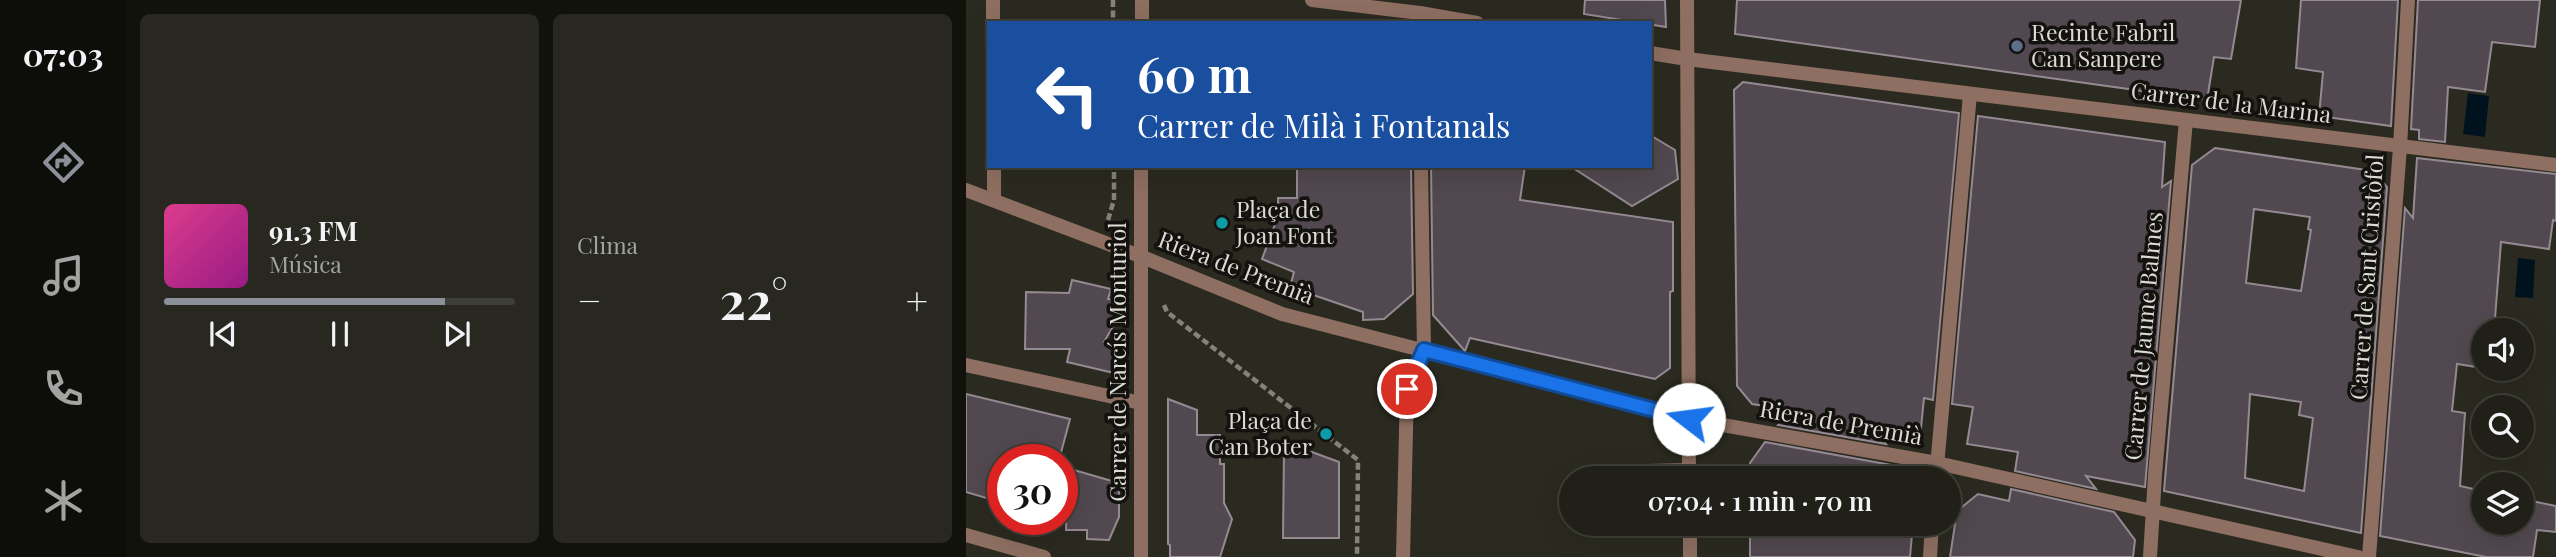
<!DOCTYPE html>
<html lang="es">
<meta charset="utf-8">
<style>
:root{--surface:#202018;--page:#282821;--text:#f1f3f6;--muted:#a2a3a2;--line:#3d3e37;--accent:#8c9099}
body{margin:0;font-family:"Playfair Display",serif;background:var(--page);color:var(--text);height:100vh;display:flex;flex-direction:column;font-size:26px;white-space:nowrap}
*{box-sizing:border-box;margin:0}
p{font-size:23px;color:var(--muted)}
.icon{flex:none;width:38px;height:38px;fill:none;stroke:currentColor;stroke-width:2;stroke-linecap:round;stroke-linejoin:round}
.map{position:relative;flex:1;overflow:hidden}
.details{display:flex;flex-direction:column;gap:14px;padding:14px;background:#12120d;width:840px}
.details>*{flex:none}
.hud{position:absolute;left:21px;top:21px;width:665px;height:147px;border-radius:0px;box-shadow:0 7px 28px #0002,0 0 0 2px var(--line);background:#1a4fa0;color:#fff;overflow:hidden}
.controls{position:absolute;left:1505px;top:318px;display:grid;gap:14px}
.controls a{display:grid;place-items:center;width:63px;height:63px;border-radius:50%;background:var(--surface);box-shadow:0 7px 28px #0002,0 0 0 2px var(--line);font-size:35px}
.speed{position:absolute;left:21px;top:444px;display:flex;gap:14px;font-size:35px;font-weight:700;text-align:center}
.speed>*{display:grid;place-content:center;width:91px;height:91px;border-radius:50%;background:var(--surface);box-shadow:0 7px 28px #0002,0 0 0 2px var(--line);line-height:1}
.speed .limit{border:10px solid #d22;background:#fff;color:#111}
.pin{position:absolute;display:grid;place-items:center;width:60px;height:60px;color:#fff;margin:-30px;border:4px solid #fff;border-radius:50%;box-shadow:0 2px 7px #0007}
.me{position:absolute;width:77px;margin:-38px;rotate:285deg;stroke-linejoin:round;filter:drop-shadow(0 0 5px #0008)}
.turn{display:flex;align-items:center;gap:24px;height:147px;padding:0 35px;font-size:32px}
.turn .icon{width:91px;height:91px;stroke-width:2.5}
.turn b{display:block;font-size:49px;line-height:60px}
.big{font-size:52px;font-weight:600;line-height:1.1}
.details .card{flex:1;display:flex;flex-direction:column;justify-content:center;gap:10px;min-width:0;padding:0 24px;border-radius:10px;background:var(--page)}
.song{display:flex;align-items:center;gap:21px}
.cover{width:84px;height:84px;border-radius:10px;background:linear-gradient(135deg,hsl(330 70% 55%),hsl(310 70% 35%))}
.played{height:7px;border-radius:4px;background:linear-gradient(90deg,var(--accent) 80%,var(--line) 80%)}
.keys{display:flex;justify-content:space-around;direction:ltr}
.heat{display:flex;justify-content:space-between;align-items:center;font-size:38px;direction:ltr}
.details .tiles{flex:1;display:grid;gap:14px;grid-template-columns:repeat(2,1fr)}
.trip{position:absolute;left:593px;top:466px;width:402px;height:70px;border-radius:35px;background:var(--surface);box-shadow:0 7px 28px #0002,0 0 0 2px var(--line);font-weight:600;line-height:70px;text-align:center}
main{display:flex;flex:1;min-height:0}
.tab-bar{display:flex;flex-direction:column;width:126px;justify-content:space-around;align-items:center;background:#0d0d0a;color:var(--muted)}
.tab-bar .icon{width:49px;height:49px}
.tab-bar .selected{color:var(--accent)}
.tab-bar b{font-size:32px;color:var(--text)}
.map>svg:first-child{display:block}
.water{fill:#00121e}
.building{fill:#52484f;stroke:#958a92;stroke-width:2;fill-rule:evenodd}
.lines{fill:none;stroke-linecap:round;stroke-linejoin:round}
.path{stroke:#84837b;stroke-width:4.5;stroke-dasharray:7 3.5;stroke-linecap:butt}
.service{stroke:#8e6f61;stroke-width:14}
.pedestrian{stroke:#8e6f61;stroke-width:14}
.minor{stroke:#8e6f61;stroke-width:14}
.route-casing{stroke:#114b97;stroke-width:18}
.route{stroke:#1a73e8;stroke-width:12}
.service-dot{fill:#5c6f8a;stroke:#13120e;stroke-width:2.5}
.culture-dot{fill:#0f9aa8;stroke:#13120e;stroke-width:2.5}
.labels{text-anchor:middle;stroke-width:7;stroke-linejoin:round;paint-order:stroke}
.poi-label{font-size:23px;fill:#dbdad4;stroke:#13120e;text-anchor:start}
.street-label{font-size:23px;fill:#dbdad4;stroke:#13120e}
</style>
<main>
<nav class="tab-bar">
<b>07:03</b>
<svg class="icon selected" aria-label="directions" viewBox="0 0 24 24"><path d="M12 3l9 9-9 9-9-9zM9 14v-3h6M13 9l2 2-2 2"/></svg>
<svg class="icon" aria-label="music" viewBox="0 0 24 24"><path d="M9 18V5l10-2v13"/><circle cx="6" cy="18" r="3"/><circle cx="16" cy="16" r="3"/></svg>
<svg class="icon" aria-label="phone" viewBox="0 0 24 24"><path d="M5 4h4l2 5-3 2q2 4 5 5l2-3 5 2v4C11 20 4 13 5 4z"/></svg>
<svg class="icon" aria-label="climate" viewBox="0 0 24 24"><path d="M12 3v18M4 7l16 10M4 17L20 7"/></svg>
</nav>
<section class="details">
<div class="tiles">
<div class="card">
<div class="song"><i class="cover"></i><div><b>91.3 FM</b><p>Música</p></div></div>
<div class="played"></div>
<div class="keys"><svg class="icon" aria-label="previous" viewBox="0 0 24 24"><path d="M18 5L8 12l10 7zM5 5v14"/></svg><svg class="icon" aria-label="pause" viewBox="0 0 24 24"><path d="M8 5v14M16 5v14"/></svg><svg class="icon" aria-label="next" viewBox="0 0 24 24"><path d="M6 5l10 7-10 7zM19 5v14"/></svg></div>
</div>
<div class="card"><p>Clima</p>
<div class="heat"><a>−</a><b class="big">22°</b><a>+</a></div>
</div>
</div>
</section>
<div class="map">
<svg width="1590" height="557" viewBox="0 0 1590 557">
<rect width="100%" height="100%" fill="#2b2a20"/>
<g class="water">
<path d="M 1502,93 L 1523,96 L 1519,137 L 1497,134 Z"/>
<path d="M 1552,258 L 1569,260 L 1567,298 L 1549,297 Z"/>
</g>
<g class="building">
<path d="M 619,0 L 699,0 L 700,27 L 618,14 Z"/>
<path d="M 771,0 L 1275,0 L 1265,59 L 1248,57 L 1241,100 L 769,34 Z"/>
<path d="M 1335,0 L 1432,0 L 1425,126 L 1353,116 L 1357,72 L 1330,68 Z"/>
<path d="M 1452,0 L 1574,0 L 1569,47 L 1526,42 L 1519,92 L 1482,87 L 1479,142 L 1453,139 L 1453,130 L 1445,129 Z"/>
<path d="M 777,82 L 993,113 L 967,400 L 958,398 L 954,438 L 909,427 L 920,444 L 812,425 L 824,410 L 786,404 L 771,386 L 768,90 Z"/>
<path d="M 1012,116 L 1199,142 L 1196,187 L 1205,181 L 1179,487 L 1120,476 L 1130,489 L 1049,471 L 1052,452 L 1001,444 L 1007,407 L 986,404 Z"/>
<path d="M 684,135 L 709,150 L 712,179 L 666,206 L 604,166 L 684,166 Z"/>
<path d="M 1249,148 L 1407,171 L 1421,187 L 1395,533 L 1198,491 L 1226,165 ZM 1288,209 L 1344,217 L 1342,229 L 1345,230 L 1335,291 L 1280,283 ZM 1284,394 L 1335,402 L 1333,415 L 1347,418 L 1338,491 L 1279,478 Z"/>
<path d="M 1451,158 L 1590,174 L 1590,221 L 1587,220 L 1583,249 L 1535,242 L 1528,331 L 1517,331 L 1517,368 L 1491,364 L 1486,411 L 1499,413 L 1494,486 L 1517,491 L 1517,523 L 1556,523 L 1556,499 L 1590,506 L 1590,532 L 1571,530 L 1567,557 L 1520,557 L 1414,536 L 1439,208 L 1447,218 Z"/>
<path d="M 331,166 L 445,166 L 447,294 L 418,319 L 397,320 L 397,312 L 324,287 L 328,272 L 296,259 L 312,216 L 312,198 L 331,198 Z"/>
<path d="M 465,166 L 559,166 L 554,200 L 707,222 L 707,291 L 704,292 L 704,368 L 689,379 L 504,338 L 499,351 L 467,315 Z"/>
<path d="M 106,280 L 145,289 L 142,299 L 161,302 L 138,342 L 154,345 L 148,373 L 101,362 L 104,349 L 59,349 L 60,292 L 103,293 Z"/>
<path d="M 0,394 L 104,419 L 93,460 L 37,460 L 37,503 L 0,492 Z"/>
<path d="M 202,399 L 231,410 L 231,435 L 254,435 L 254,464 L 258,464 L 258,503 L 266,519 L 254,557 L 204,557 L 204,545 L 202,544 Z"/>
<path d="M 799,442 L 936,467 L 944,478 L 784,478 L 784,463 Z"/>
<path d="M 318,452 L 346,452 L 373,462 L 373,538 L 317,538 Z"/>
<path d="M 101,468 L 153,483 L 153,517 L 143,540 L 121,539 L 121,530 L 100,530 Z"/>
<path d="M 1045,489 L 1148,512 L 1169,540 L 1167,557 L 984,557 L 991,511 L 1012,494 L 1043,501 Z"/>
<path d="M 784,523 L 947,523 L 944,557 L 784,557 Z"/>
</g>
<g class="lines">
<g class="path">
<path d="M 147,0 L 147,23"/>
<path d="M 142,220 L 148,200 L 148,166"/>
<path d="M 198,305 L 201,312 L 392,460 L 391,557"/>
</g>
<path class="service" d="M 636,472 L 724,470"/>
<g class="pedestrian">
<path d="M 27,0 L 27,23"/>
<path d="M 28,166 L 28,200"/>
<path d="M 723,419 L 971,463 L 1392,557"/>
<path d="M 1403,557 L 1434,147"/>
</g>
<g class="minor">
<path d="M 346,0 L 454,13 L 511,23"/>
<path d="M 721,0 L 723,478"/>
<path d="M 176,23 L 176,0"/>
<path d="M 684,53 L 721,59 L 1590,165"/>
<path d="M 1434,147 L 1442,0"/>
<path d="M 175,166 L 175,557"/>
<path d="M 0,190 L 174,256 L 316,314 L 723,419"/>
<path d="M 0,365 L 175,403"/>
<path d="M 970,478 L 1004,94"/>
<path d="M 724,523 L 724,557"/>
<path d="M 0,535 L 78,557"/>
<path d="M 437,557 L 441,389 L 458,350 L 455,166"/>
<path d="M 964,557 L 966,523"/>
<path d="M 1184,557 L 1189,475 L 1220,120"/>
</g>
</g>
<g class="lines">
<defs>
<path id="route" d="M 441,389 L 458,350 L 723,419"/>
</defs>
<use href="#route" class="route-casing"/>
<use href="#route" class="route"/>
</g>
<circle class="service-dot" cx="1051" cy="46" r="7"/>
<g class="culture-dot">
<circle cx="256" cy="223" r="7"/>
<circle cx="360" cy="434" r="7"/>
</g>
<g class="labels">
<g class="poi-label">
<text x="1065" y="41">Recinte Fabril<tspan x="1065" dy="26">Can Sanpere</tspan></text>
<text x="270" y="218">Plaça de<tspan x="270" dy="26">Joan Font</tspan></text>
<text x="346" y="429" text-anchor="end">Plaça de<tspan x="346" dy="26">Can Boter</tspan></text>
</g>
<g class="street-label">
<text transform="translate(1265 103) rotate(7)" y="8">Carrer de la Marina</text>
<text transform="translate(270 268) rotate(21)" y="8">Riera de Premià</text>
<text transform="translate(1401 277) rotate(-86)" y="8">Carrer de Sant Cristòfol</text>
<text transform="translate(1178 336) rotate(-85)" y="8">Carrer de Jaume Balmes</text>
<text transform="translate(152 362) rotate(-90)" y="8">Carrer de Narcís Monturiol</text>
<text transform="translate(875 423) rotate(10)" y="8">Riera de Premià</text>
</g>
</g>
</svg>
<div class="controls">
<a><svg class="icon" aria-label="sound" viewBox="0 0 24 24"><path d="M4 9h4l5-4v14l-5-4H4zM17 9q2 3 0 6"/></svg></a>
<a><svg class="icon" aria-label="search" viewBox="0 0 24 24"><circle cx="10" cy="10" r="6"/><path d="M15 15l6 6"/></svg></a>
<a><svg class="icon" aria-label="layers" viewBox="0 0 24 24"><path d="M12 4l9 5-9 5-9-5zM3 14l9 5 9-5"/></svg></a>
</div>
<div class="speed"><div class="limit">30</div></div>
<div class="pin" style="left:441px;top:389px;background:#d93025"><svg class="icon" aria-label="arrive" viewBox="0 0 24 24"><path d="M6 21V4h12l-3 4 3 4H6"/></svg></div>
<svg class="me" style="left:723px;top:419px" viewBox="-20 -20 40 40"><circle r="19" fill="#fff"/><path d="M0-13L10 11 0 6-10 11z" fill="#1a73e8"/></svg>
<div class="trip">07:04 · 1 min · 70 m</div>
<div class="hud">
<div class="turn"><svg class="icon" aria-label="left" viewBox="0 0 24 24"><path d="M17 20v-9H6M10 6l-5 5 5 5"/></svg><div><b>60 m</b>Carrer de Milà i Fontanals</div></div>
</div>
</div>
</main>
